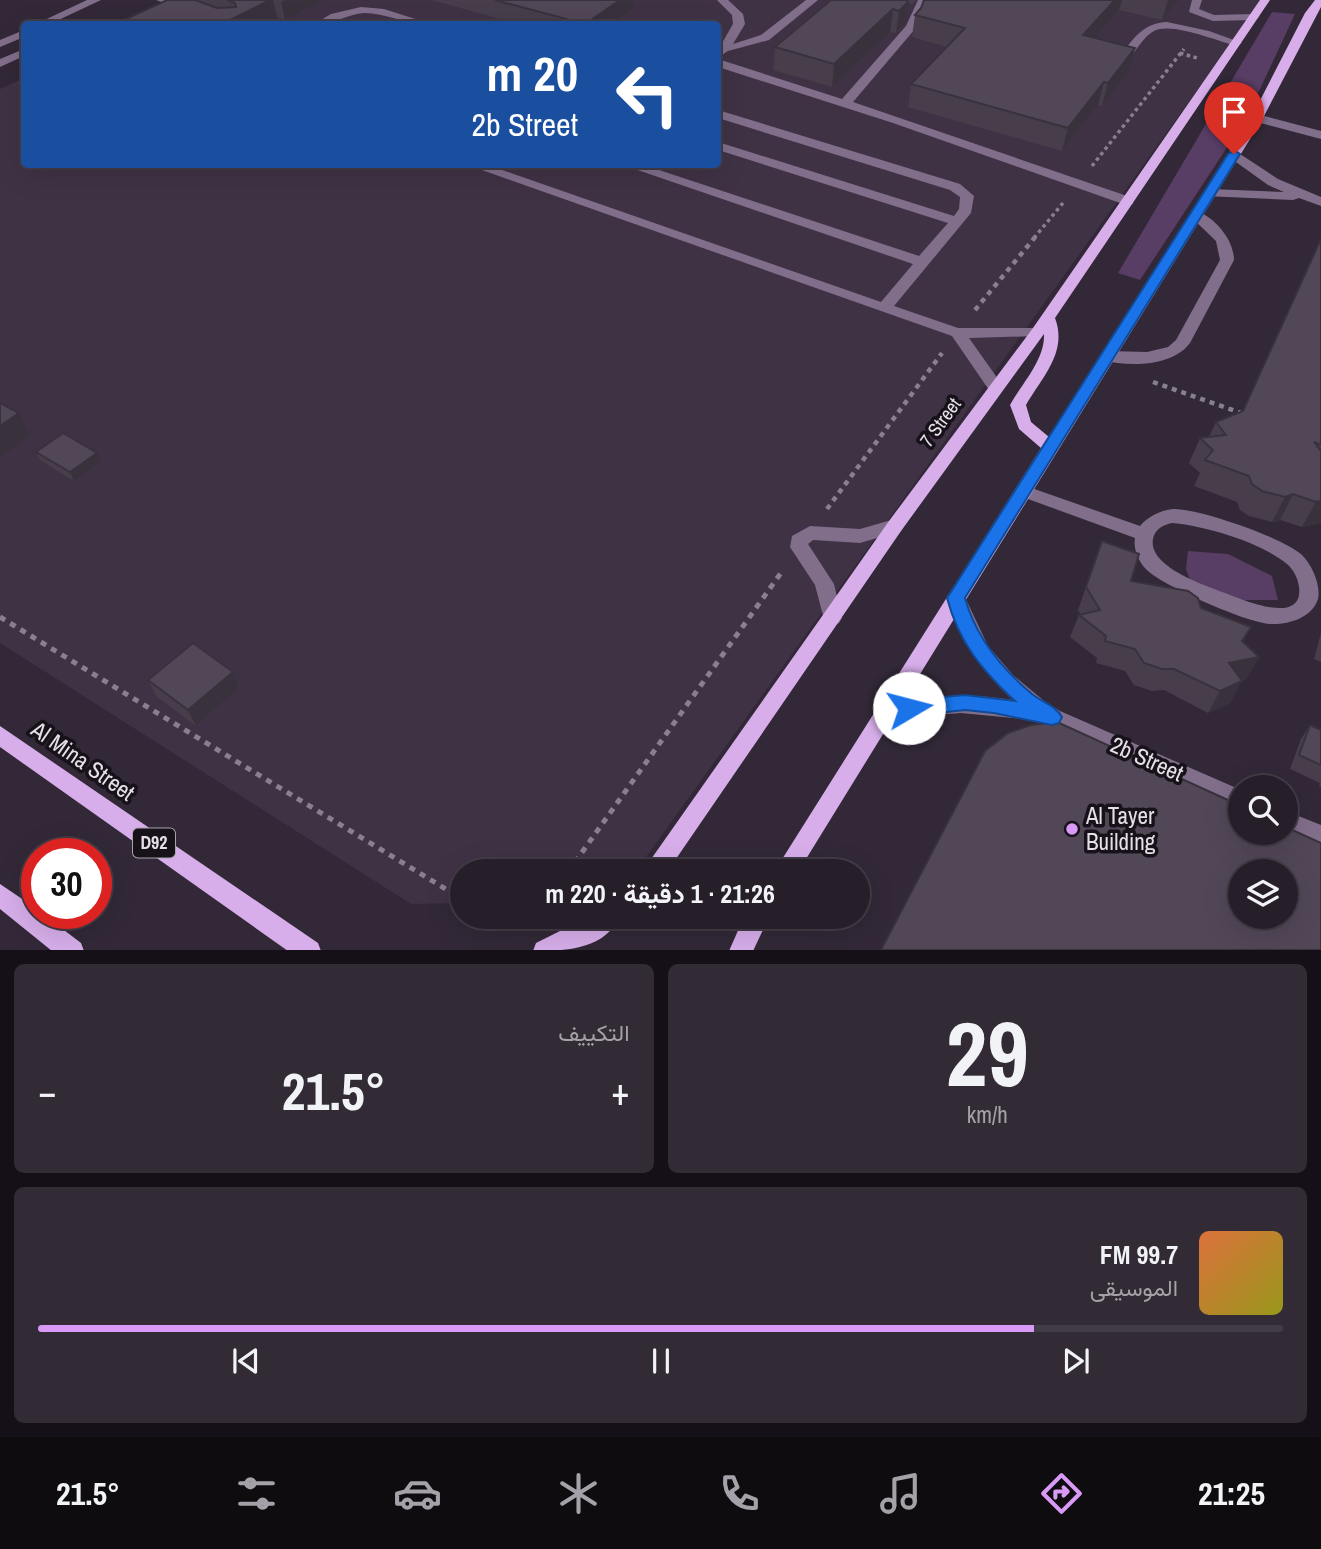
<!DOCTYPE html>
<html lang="ar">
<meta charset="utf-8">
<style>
:root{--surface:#261e29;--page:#322b35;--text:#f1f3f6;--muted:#a4a2a8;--line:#423c46;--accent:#d99af7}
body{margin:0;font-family:"Archivo Narrow",Vazirmatn,sans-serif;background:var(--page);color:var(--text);direction:rtl;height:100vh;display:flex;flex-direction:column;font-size:26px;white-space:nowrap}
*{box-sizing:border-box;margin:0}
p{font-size:23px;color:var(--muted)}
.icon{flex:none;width:38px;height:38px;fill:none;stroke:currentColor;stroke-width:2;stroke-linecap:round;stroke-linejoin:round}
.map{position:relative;height:950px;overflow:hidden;direction:ltr}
.drawer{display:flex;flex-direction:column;gap:14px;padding:14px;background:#151017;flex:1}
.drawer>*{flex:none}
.top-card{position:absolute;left:21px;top:21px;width:700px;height:147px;border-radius:7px;box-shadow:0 7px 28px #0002,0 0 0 2px var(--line);direction:rtl;background:#1a4fa0;color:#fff;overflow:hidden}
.tools{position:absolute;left:1228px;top:775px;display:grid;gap:14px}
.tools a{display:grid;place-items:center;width:70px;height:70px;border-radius:50%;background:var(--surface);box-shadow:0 7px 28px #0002,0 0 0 2px var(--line);font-size:35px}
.speed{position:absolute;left:21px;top:838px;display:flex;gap:14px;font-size:35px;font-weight:700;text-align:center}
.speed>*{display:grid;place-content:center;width:91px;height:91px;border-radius:50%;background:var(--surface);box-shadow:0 7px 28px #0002,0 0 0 2px var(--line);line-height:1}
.speed .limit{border:10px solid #d22;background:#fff;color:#111}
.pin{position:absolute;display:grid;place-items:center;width:60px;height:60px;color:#fff;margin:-72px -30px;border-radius:50% 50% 50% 0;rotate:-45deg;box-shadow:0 0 7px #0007}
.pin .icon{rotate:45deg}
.me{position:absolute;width:77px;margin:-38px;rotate:82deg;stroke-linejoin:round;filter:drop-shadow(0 0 5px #0008)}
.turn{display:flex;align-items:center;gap:24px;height:147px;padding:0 28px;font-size:32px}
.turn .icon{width:91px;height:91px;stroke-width:2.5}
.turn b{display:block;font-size:49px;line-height:60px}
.big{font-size:52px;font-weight:700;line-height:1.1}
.drawer .widget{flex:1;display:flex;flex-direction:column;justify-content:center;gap:10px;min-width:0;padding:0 24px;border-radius:10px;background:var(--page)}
.drawer .dial{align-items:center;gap:0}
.dial b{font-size:91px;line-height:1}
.song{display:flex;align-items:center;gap:21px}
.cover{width:84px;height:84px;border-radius:10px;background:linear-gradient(135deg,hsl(20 70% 55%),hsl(60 70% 35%))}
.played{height:7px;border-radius:4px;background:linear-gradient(90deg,var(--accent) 80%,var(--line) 80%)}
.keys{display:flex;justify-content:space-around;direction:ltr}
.heat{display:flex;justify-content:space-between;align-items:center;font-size:38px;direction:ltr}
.drawer .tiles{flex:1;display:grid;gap:14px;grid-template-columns:1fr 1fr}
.widget:last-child{grid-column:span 2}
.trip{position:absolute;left:450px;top:859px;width:420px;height:70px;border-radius:35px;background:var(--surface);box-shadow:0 7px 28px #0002,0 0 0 2px var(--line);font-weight:700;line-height:70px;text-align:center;direction:rtl}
.menu{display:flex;height:112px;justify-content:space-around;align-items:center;background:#0f0c10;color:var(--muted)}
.menu .icon{width:49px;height:49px}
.menu .active{color:var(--accent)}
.menu b{font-size:32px;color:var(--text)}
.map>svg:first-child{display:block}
.built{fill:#3f3245}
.green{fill:#583d64}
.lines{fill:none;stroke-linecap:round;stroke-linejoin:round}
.path-far2{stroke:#89808d;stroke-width:3.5;stroke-dasharray:3.5 3.5;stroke-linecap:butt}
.path-far1{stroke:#89808d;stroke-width:4.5;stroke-dasharray:5 5;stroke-linecap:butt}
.path{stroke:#89808d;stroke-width:5;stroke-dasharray:6 6;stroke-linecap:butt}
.minor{fill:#816e8b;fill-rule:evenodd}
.major{fill:#d7aeea;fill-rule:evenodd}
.wall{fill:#473d4b}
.shaded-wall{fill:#39323d}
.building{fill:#524757;stroke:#39323d;stroke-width:2;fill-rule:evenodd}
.route{fill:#1a73e8;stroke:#114b97;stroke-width:2}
.poi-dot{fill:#d99af7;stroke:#171219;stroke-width:2.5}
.labels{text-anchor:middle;stroke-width:7;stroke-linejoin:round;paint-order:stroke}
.shield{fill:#171219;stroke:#a8a2ab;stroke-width:2}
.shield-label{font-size:18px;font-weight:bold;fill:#e6dfe9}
.street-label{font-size:19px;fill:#e6dfe9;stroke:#171219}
.near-street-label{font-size:23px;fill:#e6dfe9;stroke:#171219}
.near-poi-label{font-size:23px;fill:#e6dfe9;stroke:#171219;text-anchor:start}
</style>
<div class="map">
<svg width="1321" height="951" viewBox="0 0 1321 951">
<rect width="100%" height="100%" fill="#322837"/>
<path class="built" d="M 185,0 L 1262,0 L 636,871 L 462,872 L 462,903 L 411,904 L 0,643 L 0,89 L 24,78 L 24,164 L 718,164 L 718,24 L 134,24 Z"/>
<g class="green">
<path d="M 1272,12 L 1295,14 L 1247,117 L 1140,280 L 1118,273 Z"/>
<path d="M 1188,551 L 1228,554 L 1272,576 L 1278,600 L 1243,600 L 1191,582 L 1186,569 Z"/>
</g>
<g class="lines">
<g class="path-far2">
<path d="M 1180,53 L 1197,58"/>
<path d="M 1092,166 L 1184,49"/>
<path d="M 1034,238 L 1063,203"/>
</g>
<g class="path-far1">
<path d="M 975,310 L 1036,236"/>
<path d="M 1153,382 L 1244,414"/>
<path d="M 827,509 L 942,353"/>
</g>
<g class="path">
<path d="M 0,617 L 462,899"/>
<path d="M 568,872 L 783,570"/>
</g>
<g class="minor">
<path d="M 87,0 L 101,0 L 50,24 L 36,24 Z"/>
<path d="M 156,0 L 172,0 L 239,24 L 223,24 Z"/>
<path d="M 717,0 L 728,0 L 743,14 L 745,24 L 733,44 L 761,35 L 806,0 L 818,0 L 769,40 L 728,51 L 722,55 L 718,54 L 718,50 L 733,24 L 732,15 Z"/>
<path d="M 918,0 L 929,0 L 923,8 L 915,29 L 853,102 L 1133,198 L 1133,204 L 1123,204 L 893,123 L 718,67 L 718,59 L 842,99 L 906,26 Z"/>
<path d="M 1192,0 L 1202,0 L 1199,9 L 1214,15 L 1253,14 L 1259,17 L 1253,20 L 1213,21 L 1189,12 Z"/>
<path d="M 361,7 L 384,9 L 431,24 C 408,26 387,13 364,13 C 346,14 332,26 314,24 L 331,14 Z"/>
<path d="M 1167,22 L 1209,31 L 1242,43 L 1236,46 C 1217,41 1172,22 1154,31 C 1143,37 1136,51 1128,60 L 1120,60 L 1120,56 C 1134,38 1143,23 1167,22 Z"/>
<path d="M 24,30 L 24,37 L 0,47 L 0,40 Z"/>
<path d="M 24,49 L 24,56 L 0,67 L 0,59 Z"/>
<path d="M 718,110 L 960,184 L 974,196 L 971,213 L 894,306 L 958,328 L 1043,328 L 1046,331 L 1038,336 L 969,338 L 1003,386 L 1001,390 L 989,390 L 952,336 L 465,164 L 485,164 L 881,302 L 913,264 L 620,164 L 641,164 L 919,256 L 948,223 L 718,150 L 718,142 L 954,216 L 959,209 L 960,197 L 950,190 L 718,118 Z"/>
<path d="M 1257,114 L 1321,131 L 1321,139 L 1253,121 L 1251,118 Z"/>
<path d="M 1234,150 L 1278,179 L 1321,197 L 1321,206 L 1299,198 L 1293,200 L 1205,196 L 1203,193 L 1210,189 L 1284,192 L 1268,185 L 1229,157 L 1228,154 Z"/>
<path d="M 1196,211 C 1215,217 1234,240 1234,260 L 1190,343 C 1172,367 1129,367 1102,360 L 1100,356 L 1102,352 L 1108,351 L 1147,352 L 1168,347 L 1176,340 L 1220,260 L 1216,241 L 1189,215 Z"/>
<path d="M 1023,485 L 1140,526 C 1147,517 1161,510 1173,509 C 1198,508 1284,538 1302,555 C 1312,565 1321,585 1318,599 C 1312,618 1288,625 1270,624 C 1245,622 1166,587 1148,571 C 1139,563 1133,550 1135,538 L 1017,495 L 1014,491 L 1017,487 ZM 1172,523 C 1206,526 1260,542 1287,564 C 1293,569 1298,578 1299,587 C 1304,627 1241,599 1225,593 C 1205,585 1148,567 1153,539 C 1155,529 1163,525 1172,523 Z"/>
<path d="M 895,519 L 901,521 L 904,526 L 901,531 L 860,543 L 813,540 L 808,544 L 834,584 L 842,618 L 839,623 L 832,626 L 825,623 L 815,585 L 790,547 L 792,536 L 810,526 L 860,529 Z"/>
<path d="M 956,591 L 963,593 L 988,646 L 1013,675 L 1043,700 L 1060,711 L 1241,790 L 1241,810 L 1043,721 L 961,713 L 923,716 L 883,724 L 876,721 L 873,715 L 876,709 C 919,694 968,693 1013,700 C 981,671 959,639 946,598 L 949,593 Z"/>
<path d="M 1286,811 L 1321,825 L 1321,846 L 1286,832 Z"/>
</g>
<g class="major">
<path d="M 1260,0 L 1270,0 L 1055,318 C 1068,352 1042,377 1026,405 L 1031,422 L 1049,437 L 1251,118 L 1305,13 L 1315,0 L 1321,0 L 1321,7 L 1263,118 L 798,872 L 774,872 L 1041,448 L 1019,429 L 1010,405 C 1022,383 1045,360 1044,334 L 901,531 L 667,872 L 642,872 L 889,521 L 1033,328 Z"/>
<path d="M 0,726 L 318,943 L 321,951 L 288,951 L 0,747 Z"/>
<path d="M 0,884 L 37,909 L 37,914 L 43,914 L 81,943 L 84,951 L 52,951 L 0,909 Z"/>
<path d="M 588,917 L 619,917 C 605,950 563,951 533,951 L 536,943 Z"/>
<path d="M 744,917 L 769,917 L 753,951 L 729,951 Z"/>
</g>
</g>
<g class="wall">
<path d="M 167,0 L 323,0 L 285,20 L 277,17 Z"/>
<path d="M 432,0 L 633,0 L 633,9 L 612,24 L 517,24 Z"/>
<path d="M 831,0 L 916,0 L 912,4 L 908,3 L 904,25 L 896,33 L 890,32 L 832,87 L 773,70 L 775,47 Z"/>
<path d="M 924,0 L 1179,0 L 1162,20 L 1119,10 L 1095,38 L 1129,71 L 1102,106 L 1098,105 L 1062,151 L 908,107 L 911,84 L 947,47 L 912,37 L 915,15 L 921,8 Z"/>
<path d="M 1321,239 L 1321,523 L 1302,527 L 1280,520 L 1272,522 L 1249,516 L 1240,510 L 1237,502 L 1194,486 L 1200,473 L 1189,463 L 1200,438 L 1209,437 L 1216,422 L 1243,411 Z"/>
<path d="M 36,452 L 101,461 L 74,481 L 40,460 Z"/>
<path d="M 1102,541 L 1131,581 L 1251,627 L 1243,642 L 1259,657 L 1246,679 L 1242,680 L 1230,703 L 1208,713 L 1164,690 L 1152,691 L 1134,685 L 1125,671 L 1096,663 L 1097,658 L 1070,637 L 1079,615 L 1081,615 L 1078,610 Z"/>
<path d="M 1321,633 L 1321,662 L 1314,659 Z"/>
<path d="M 233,672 L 239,688 L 196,726 L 156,696 L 148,680 Z"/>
<path d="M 1310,725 L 1321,730 L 1321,787 L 1319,786 L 1320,783 L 1290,769 L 1301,739 Z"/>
</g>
<g class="shaded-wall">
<path d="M 270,0 L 273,0 L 277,17 L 263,24 L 222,24 Z"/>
<path d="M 285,0 L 323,0 L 285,20 L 281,2 Z"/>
<path d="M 620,0 L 633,0 L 633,9 L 612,24 L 585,24 Z"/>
<path d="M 908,0 L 909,0 L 907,15 L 904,25 L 896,33 L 899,11 Z"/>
<path d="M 1115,0 L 1122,0 L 1119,10 L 1078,58 L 1083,35 Z"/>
<path d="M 1168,0 L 1179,0 L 1162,20 Z"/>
<path d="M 893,9 L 890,32 L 832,87 L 834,64 Z"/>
<path d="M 1135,48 L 1129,71 L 1102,106 L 1108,83 Z"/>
<path d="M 1104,82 L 1098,105 L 1062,151 L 1068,128 Z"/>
<path d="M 19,413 L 30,436 L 0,457 L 0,426 Z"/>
<path d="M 97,453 L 101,461 L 74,481 L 70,472 Z"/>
<path d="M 1293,494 L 1280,520 L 1272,522 L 1285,497 Z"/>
<path d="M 1321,501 L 1321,523 L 1302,527 L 1316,502 Z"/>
<path d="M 1251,627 L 1239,649 L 1259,657 L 1246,679 L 1217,685 Z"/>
<path d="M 233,672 L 239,688 L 196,726 L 188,710 Z"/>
<path d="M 1242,681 L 1230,703 L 1208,713 L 1220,691 Z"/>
</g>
<g class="building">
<path d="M 167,0 L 195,0 L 217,8 L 236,7 L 235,3 L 227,0 L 270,0 L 222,24 L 115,24 Z"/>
<path d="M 495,0 L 620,0 L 585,24 Z"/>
<path d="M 831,0 L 908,0 L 907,3 L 899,11 L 893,9 L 834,64 L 775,47 Z"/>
<path d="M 924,0 L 1115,0 L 1083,35 L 1135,48 L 1108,83 L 1104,82 L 1068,128 L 911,84 L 965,28 L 915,15 L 921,8 Z"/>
<path d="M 1321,239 L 1321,445 L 1314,442 L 1321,451 L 1321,501 L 1316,502 L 1293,494 L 1285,497 L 1262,491 L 1252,484 L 1249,476 L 1205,460 L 1213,450 L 1200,438 L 1226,435 L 1216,422 L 1243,411 Z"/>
<path d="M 0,403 L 19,413 L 0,426 Z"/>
<path d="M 63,433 L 97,453 L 70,472 L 36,452 Z"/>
<path d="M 1102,541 L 1139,554 L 1131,581 L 1188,591 L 1198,598 L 1201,608 L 1251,627 L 1242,641 L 1259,657 L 1229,663 L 1242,681 L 1220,691 L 1174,669 L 1162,669 L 1144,663 L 1135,649 L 1105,641 L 1106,636 L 1079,615 L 1100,610 L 1086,587 Z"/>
<path d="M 193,643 L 233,672 L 188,710 L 148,680 Z"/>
<path d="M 1057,722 L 1241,806 L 1241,833 L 1286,833 L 1286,827 L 1321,843 L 1321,950 L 881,950 L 985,751 L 1008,733 L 1031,725 ZM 1241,872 L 1286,872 L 1286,917 L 1241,917 Z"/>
<path d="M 1310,725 L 1321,730 L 1321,765 L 1299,755 Z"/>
</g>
<path class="route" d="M 1234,150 L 1240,154 L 965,598 C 976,638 1001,668 1032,694 C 1042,702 1056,706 1062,717 L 1059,723 L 1052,725 L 994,713 L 965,710 L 909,716 L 903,714 L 900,708 L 903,703 L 909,700 L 965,695 L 1015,701 C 982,670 959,643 947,598 L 1228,154 Z"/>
<circle class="poi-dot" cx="1072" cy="829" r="7"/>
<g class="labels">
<rect class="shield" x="133" y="828.5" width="42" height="29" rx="5"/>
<g class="shield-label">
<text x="154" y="849">D92</text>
</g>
<g class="street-label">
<text transform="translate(940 422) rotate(-54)" y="7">7 Street</text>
</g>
<g class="near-street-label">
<text transform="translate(1147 759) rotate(24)" y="8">2b Street</text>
<text transform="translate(83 761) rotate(35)" y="8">Al Mina Street</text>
</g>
<g class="near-poi-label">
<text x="1086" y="824">Al Tayer<tspan x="1086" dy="26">Building</tspan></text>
</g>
</g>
</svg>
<div class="tools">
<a><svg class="icon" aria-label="search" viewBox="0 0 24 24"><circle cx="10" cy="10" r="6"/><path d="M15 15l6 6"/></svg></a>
<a><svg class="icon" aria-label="layers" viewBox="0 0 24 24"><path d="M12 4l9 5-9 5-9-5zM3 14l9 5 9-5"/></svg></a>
</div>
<div class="speed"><div class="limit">30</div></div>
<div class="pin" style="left:1234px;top:154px;background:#d93025"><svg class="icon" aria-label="arrive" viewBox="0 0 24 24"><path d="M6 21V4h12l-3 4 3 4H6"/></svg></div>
<svg class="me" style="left:909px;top:708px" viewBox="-20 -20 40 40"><circle r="19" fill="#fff"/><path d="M0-13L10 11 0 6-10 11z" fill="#1a73e8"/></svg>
<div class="trip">21:26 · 1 دقيقة · 220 m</div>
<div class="top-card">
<div class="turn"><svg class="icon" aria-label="left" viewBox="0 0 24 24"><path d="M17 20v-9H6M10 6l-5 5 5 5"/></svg><div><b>20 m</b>2b Street</div></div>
</div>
</div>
<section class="drawer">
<div class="tiles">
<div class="widget dial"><b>29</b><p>km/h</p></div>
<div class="widget"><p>التكييف</p>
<div class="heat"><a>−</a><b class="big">21.5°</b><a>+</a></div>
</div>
<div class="widget">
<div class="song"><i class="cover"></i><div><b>99.7 FM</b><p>الموسيقى</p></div></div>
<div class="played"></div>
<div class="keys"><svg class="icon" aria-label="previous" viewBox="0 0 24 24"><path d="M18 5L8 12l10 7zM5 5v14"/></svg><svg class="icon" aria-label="pause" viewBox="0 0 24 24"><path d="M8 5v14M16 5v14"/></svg><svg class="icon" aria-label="next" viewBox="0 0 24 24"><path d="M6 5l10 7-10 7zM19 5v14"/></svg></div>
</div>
</div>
</section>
<nav class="menu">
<b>21:25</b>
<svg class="icon active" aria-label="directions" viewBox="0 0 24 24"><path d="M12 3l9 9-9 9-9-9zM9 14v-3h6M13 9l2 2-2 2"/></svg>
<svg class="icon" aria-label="music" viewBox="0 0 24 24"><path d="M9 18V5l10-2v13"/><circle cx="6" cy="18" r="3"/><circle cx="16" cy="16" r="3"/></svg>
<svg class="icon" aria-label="phone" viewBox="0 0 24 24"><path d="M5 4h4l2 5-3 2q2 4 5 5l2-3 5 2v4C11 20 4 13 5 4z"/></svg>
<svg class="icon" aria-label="climate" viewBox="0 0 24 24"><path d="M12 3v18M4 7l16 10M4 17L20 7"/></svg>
<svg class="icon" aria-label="car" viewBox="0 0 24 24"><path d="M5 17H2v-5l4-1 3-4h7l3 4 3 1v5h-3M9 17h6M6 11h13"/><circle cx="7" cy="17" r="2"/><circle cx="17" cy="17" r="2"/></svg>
<svg class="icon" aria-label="filters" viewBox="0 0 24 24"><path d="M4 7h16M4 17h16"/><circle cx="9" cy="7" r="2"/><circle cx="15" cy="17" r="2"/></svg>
<b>21.5°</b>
</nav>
